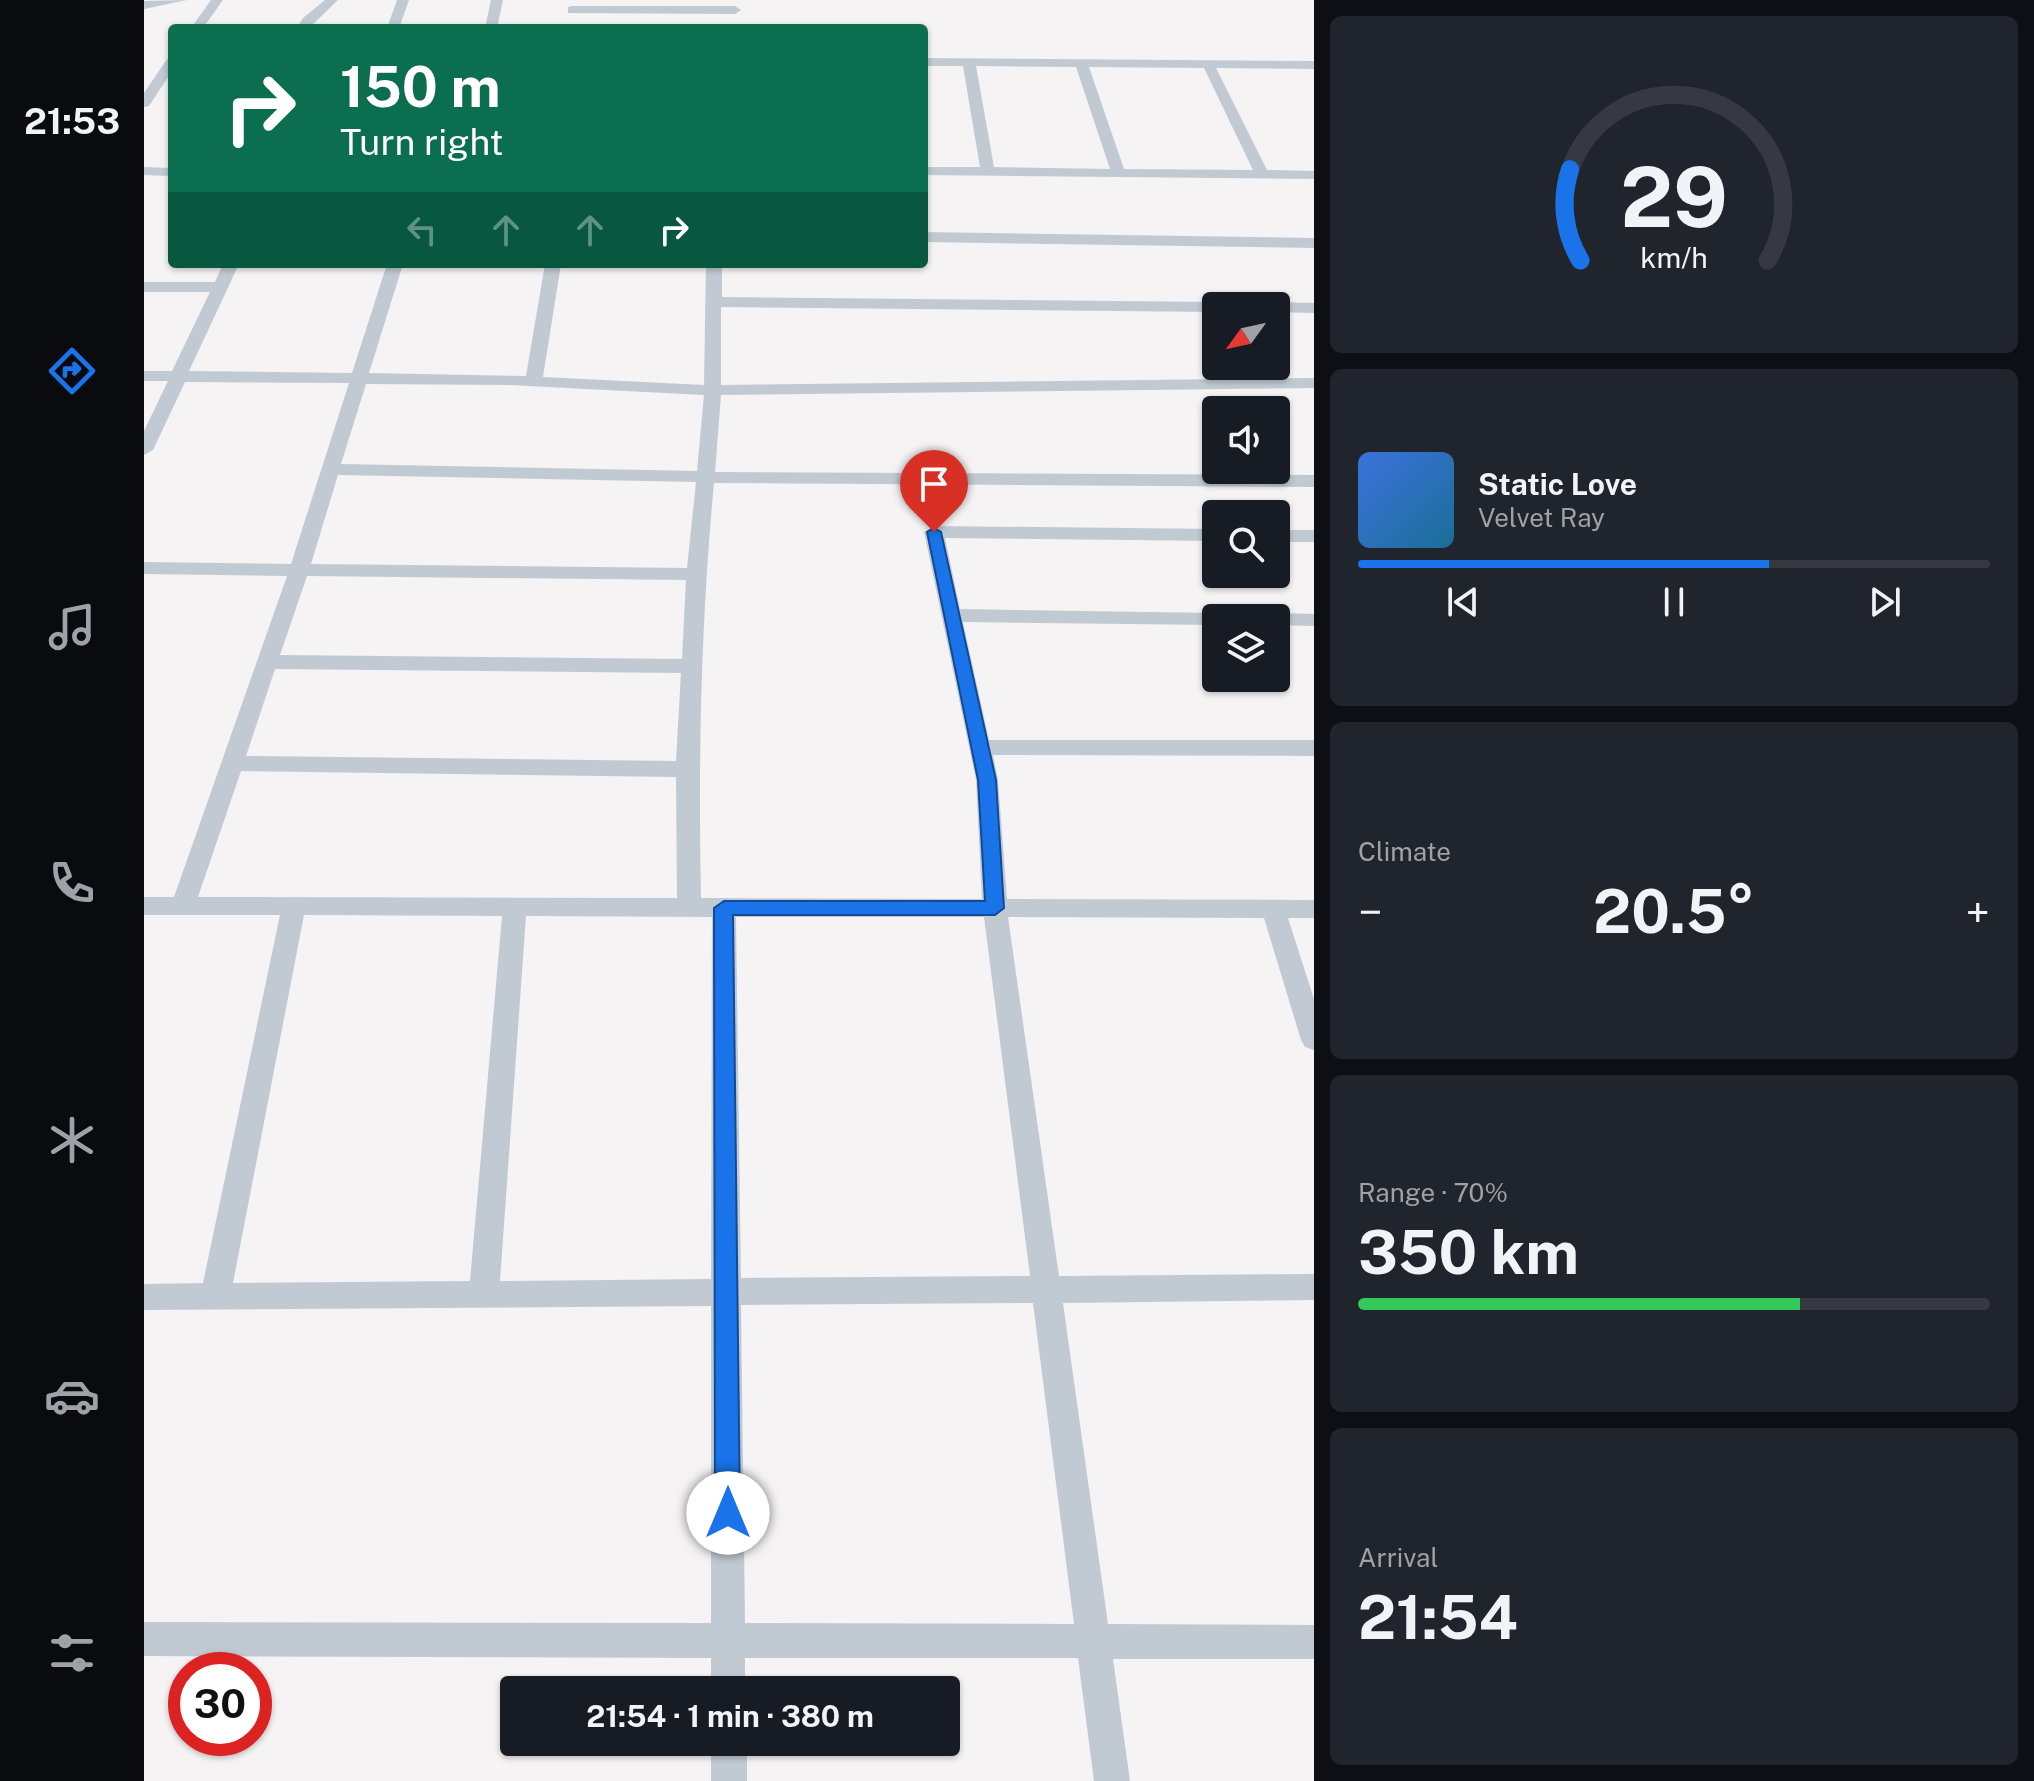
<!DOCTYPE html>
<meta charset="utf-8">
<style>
:root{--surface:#171b24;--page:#20242c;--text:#f1f3f6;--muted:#9ea1a6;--line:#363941;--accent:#1a73e8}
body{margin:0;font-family:"Public Sans",sans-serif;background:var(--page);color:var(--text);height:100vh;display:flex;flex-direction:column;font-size:30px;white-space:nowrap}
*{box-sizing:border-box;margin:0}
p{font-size:26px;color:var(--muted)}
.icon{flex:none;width:44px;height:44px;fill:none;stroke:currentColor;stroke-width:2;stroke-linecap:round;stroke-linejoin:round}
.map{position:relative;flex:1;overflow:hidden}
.sheet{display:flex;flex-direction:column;gap:16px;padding:16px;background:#0d0f14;width:720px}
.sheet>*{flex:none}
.top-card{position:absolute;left:24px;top:24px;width:760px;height:244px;border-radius:8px;box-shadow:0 2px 6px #0004;background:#0b6e4f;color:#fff;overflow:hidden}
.needle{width:52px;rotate:237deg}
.fabs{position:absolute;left:1058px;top:292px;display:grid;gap:16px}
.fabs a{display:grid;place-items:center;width:88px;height:88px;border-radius:8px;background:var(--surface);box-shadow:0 2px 6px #0004;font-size:40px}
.speed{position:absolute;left:24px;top:1652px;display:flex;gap:16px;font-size:40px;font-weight:700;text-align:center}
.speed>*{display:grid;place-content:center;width:104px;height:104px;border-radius:50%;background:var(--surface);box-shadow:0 2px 6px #0004;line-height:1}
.speed .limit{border:12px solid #d22;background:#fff;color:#111}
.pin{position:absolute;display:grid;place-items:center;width:68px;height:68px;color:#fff;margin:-82px -34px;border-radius:50% 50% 50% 0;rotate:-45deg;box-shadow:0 0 8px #0007}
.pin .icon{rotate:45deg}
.me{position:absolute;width:88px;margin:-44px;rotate:0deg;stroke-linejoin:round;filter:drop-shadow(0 0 6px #0008)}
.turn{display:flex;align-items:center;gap:28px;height:168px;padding:0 40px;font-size:36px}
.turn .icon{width:104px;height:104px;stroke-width:2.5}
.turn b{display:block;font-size:56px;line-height:68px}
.lanes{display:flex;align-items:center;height:76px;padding:0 40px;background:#0003;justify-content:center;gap:40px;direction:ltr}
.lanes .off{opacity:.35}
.big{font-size:60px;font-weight:700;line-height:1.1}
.sheet .widget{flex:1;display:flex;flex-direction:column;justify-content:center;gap:12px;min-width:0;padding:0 28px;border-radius:12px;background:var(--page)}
.sheet .dial{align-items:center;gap:0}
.dial svg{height:208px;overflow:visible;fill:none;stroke:var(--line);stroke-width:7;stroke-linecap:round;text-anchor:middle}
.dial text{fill:var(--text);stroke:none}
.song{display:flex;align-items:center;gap:24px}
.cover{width:96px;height:96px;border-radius:12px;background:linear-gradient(135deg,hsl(220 70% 55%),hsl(200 70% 35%))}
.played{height:8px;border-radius:4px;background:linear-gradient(90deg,var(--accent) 65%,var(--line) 65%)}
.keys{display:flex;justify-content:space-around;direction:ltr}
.heat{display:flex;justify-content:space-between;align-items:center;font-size:44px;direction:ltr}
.charge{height:12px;border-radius:6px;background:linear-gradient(90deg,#34c759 70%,var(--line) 0)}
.trip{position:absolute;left:356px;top:1676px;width:460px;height:80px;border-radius:8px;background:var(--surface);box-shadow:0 2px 6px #0004;font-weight:700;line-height:80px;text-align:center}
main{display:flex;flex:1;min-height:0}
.tabs{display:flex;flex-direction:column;width:144px;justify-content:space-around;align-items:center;background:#090b0e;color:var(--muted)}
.tabs .icon{width:56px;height:56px}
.tabs .current{color:var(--accent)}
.tabs b{font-size:36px;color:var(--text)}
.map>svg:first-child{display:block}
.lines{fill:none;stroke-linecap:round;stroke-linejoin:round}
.minor{fill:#c1cad2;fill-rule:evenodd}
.route{fill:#1a73e8;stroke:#114b97;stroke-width:2}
</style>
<main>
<nav class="tabs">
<b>21:53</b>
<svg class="icon current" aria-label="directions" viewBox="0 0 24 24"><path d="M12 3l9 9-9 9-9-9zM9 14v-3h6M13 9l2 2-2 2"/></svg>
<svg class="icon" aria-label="music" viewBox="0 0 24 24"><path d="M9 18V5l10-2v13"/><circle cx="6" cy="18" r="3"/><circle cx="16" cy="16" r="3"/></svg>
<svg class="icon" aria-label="phone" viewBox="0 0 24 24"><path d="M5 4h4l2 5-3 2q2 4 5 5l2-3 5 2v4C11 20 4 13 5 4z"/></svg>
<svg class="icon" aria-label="climate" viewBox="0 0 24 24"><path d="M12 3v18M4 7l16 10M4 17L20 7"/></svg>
<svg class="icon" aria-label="car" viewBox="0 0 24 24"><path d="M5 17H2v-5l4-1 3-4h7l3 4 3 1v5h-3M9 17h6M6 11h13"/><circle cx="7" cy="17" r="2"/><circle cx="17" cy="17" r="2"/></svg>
<svg class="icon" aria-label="filters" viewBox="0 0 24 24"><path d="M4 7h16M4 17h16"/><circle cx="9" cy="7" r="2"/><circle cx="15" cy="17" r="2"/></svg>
</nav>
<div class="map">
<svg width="1170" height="1781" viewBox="0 0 1170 1781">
<rect width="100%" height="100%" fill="#f5f3f3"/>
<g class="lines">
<g class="minor">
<path d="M 43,0 L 0,9 L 0,1 Z"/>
<path d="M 67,0 L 79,0 L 59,28 L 47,28 Z"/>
<path d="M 181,0 L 194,0 L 165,28 L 153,28 L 159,18 Z"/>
<path d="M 253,0 L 265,0 L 255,28 L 243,28 Z"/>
<path d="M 347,0 L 359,0 L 353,28 L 341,28 Z"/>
<path d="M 428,6 L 591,6 L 597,10 L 591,14 L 424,13 L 424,7 Z"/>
<path d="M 28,58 L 28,71 L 5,106 L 0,107 L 0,93 L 23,59 Z"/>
<path d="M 780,58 L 1170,61 L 1170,69 L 1072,68 L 1123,170 L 1170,171 L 1170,179 L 780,175 L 780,167 L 836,167 L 819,66 L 780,66 ZM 832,66 L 932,67 L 966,169 L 850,167 ZM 945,67 L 1060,68 L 1109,170 L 980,169 Z"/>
<path d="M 0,167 L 28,168 L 28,176 L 0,175 Z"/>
<path d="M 780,232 L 1170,238 L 1170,248 L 780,242 Z"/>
<path d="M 79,264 L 95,264 L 45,371 L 208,373 L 243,264 L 259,264 L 225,373 L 382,376 L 401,264 L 417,264 L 399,377 L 560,385 L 562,264 L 578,264 L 578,297 L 1072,302 L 1079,306 L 1072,306 L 1072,312 L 577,307 L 577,385 L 1170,378 L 1170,388 L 577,395 L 571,472 L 1170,475 L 1170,487 L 570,483 C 557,621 554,759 557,898 L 838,899 L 832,780 L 780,532 L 790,526 L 1072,529 L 1072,541 L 801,538 L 816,609 L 1072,613 L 1081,618 L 1072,618 L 1072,625 L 819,622 L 845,740 L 1170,740 L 1170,756 L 849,755 L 854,780 L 863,899 L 1170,900 L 1170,918 L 1144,918 L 1170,999 L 1170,1050 L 1161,1047 L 1157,1040 L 1120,918 L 864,917 L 915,1276 L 1170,1274 L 1170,1300 L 919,1303 L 964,1624 L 1170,1625 L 1170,1659 L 969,1659 L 986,1781 L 950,1781 L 934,1658 L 601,1658 L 601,1690 L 567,1690 L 567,1658 L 0,1656 L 0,1622 L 567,1623 L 567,1306 L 0,1310 L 0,1284 L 59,1283 L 136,915 L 0,915 L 0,897 L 30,897 L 143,576 L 0,574 L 0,562 L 147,564 L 205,383 L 41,382 L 9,450 L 0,455 L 0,431 L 24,381 L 0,381 L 0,371 L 28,371 L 66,292 L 0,292 L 0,282 L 71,282 ZM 222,384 L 365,385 L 560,395 L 553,471 L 197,464 ZM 194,475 L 552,482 L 543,568 L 167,564 ZM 163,576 L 542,580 L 538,659 L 136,655 ZM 131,669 L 537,673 L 532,761 L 102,756 ZM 97,771 L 532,777 L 533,898 L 54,897 ZM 160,915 L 358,916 L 326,1281 L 89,1283 ZM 382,916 L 568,917 L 567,1279 L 356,1281 ZM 592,917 L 840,917 L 886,1276 L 597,1278 ZM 889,1303 L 930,1624 L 601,1623 L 597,1305 Z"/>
<path d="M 1132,302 L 1170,303 L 1170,313 L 1132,312 L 1132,306 L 1125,306 Z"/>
<rect x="1132" y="530" width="38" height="12"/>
<path d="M 1132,613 L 1170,614 L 1170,626 L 1132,625 L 1132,618 L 1123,618 Z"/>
<rect x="567" y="1742" width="36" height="39"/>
</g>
</g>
<path class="route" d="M 790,528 L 797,532 L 852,780 L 860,908 L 851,915 L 589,915 L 596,1513 L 592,1522 L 584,1526 L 575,1522 L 571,1513 L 570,908 L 580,901 L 841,901 L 834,780 L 783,532 Z"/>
</svg>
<div class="fabs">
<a><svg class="needle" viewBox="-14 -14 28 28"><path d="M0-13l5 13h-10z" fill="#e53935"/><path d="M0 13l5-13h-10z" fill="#9ea1a6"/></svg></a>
<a><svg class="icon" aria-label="sound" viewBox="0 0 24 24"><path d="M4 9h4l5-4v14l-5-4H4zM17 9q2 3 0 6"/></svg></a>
<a><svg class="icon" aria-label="search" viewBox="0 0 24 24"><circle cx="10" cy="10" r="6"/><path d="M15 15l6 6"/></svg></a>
<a><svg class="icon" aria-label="layers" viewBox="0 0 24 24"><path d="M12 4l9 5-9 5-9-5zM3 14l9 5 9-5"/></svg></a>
</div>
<div class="speed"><div class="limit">30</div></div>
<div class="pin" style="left:790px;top:532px;background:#d93025"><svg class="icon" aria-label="arrive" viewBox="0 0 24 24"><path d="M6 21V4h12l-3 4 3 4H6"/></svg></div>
<svg class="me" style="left:584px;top:1513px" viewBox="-20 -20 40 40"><circle r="19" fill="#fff"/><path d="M0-13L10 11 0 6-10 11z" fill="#1a73e8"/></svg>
<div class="trip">21:54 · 1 min · 380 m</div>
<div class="top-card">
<div class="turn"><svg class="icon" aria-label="right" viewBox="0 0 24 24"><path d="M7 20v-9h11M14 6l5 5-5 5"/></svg><div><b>150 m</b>Turn right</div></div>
<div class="lanes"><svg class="icon off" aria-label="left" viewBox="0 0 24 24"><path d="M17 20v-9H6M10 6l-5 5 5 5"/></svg><svg class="icon off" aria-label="ahead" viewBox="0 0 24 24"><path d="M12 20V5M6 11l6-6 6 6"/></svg><svg class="icon off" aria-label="ahead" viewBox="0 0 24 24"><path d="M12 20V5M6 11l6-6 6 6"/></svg><svg class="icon" aria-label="right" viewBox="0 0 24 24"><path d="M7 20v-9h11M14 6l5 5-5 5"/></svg></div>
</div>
</div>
<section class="sheet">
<div class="widget dial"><svg viewBox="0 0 100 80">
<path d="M14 69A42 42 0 1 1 86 69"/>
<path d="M14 69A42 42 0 0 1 10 34" stroke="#1a73e8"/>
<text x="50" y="56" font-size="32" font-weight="700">29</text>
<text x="50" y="72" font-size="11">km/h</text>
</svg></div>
<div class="widget">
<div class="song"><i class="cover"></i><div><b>Static Love</b><p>Velvet Ray</p></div></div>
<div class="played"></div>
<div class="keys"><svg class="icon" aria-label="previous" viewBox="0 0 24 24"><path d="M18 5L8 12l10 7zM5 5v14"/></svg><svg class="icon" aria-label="pause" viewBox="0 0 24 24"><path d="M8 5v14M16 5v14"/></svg><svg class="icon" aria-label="next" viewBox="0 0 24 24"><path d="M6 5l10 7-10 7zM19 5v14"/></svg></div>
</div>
<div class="widget"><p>Climate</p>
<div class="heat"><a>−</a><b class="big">20.5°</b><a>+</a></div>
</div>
<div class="widget"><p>Range · 70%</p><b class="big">350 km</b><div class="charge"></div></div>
<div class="widget"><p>Arrival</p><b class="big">21:54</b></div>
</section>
</main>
